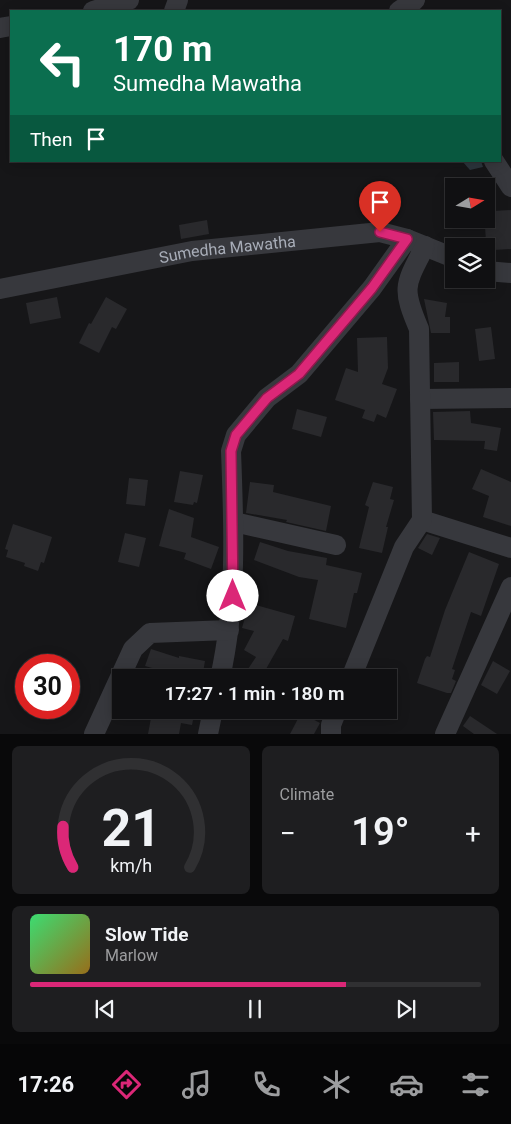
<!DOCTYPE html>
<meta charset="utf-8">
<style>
:root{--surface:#101012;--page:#1e1e20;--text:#f1f3f6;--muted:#9c9d9f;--line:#303032;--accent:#db2777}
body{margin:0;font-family:Roboto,sans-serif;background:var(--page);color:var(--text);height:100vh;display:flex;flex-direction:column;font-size:19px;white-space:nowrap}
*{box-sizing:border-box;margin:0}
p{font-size:16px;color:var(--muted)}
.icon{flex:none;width:28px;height:28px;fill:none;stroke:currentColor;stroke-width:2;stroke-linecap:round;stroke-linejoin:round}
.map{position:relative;height:734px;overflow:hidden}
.details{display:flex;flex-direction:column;gap:12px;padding:12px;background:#09090a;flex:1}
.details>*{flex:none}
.guide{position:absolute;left:10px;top:10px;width:491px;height:152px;border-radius:0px;box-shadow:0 2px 12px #0003,0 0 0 1px var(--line);background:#0b6e4f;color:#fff;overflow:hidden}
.needle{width:32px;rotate:79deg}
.controls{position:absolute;left:445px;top:178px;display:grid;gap:10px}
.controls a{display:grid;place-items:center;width:50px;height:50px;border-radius:0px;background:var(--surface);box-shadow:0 2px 12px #0003,0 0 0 1px var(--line);font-size:25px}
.speed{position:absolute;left:15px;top:654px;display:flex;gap:10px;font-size:25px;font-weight:700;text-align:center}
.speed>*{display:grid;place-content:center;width:65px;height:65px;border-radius:50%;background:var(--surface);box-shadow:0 2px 12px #0003,0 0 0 1px var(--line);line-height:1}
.speed .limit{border:8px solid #d22;background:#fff;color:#111}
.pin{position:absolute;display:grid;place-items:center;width:42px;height:42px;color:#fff;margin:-51px -21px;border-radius:50% 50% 50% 0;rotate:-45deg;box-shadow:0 0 5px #0007}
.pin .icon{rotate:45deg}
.me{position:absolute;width:55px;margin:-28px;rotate:0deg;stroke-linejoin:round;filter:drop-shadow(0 0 4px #0008)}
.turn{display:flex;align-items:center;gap:18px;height:105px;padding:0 20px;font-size:22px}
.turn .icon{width:65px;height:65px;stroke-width:2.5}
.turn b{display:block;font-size:35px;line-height:42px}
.then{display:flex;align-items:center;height:48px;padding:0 20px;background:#0003;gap:10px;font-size:19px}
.big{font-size:38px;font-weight:600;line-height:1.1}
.details .tile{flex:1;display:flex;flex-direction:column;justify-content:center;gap:8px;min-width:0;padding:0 18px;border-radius:8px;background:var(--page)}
.details .dial{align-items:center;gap:0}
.dial svg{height:130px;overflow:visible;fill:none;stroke:var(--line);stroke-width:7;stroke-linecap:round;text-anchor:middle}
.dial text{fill:var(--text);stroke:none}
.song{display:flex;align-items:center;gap:15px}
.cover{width:60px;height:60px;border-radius:8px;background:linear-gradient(135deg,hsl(140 70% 55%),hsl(40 70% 35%))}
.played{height:5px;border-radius:2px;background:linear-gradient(90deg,var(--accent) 70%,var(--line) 70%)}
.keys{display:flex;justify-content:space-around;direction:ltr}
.heat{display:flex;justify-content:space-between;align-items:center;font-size:28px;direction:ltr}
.details .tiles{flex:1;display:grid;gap:12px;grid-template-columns:1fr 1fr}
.tile:last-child{grid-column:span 2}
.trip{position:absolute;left:112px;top:669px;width:285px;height:50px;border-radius:0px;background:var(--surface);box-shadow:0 2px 12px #0003,0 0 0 1px var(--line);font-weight:600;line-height:50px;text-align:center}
.dock{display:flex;height:80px;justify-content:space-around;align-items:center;background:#060607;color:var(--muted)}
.dock .icon{width:35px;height:35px}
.dock .active{color:var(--accent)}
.dock b{font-size:22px;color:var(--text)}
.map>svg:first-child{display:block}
.water{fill:#2c353c}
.building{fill:#29292c}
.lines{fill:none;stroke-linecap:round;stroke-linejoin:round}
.minor{stroke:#37383d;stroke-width:20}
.route-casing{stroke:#8e194d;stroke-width:12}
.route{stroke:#db2777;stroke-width:9}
.labels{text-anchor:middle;stroke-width:5;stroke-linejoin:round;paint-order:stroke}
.street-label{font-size:16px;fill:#a8adb8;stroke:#111113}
</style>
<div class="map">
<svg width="511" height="734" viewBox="0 0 511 734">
<rect width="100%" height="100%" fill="#161618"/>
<path class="water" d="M 462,161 L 481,161 L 483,167 L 470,170 Z"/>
<g class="building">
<path d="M 511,210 L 511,249 L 493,250 L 493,242 L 486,242 L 485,226 L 494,224 L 493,211 Z"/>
<path d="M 207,220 L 209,234 L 181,239 L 179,225 Z"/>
<path d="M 57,297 L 61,318 L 30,324 L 26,303 Z"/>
<path d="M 106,297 L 127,309 L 116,329 L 112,327 L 99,353 L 79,343 L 89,323 L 91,324 Z"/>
<path d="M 424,299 L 447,303 L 445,317 L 450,317 L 450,333 L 431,333 Z"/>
<path d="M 491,327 L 495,359 L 479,361 L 475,329 Z"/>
<path d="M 387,337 L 388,368 L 382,384 L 397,389 L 386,418 L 377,414 L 374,422 L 362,418 L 365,410 L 335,400 L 346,368 L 358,372 L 357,338 Z"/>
<path d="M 459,362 L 459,382 L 434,382 L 434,363 Z"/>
<path d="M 297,409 L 327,417 L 321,437 L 292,429 Z"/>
<path d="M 470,411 L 471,423 L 501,428 L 497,451 L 484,449 L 485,441 L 434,440 L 433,412 Z"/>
<path d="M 481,469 L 511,482 L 511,526 L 483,517 L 489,496 L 472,489 Z"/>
<path d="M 180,471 L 203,475 L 197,503 L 194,502 L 193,505 L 174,502 Z"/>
<path d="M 129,478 L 148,480 L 145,506 L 126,504 Z"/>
<path d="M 250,482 L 274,485 L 273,492 L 331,506 L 326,531 L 286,522 L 287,520 L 246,513 Z"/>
<path d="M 373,482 L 393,487 L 390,499 L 394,500 L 386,527 L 388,527 L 382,553 L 359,548 L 369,507 L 365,505 Z"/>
<path d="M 169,509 L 194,518 L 191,537 L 219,547 L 211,569 L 184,559 L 186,553 L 159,546 Z"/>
<path d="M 13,524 L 52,537 L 44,563 L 41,562 L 38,571 L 24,566 L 25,563 L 6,557 L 8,550 L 5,549 Z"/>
<path d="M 125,533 L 146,538 L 139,567 L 118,562 Z"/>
<path d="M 427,534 L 440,538 L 432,555 L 418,548 Z"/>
<path d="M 260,542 L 288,551 L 327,558 L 326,565 L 362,573 L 357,593 L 354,593 L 346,628 L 309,619 L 318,580 L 299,577 L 254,560 Z"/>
<path d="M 469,552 L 499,564 L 481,616 L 471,612 L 452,669 L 455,670 L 452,679 L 456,681 L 451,693 L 447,693 L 417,683 L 425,659 L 427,656 L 430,657 L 445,610 Z"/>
<path d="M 249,603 L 295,616 L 288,641 L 283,639 L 266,669 L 280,678 L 242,678 L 256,657 L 244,650 L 254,631 L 242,628 Z"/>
<path d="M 151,649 L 179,658 L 179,656 L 205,661 L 202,678 L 189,678 L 145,666 Z"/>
<path d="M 493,661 L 510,671 L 497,694 L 481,685 Z"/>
<path d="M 146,710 L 195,710 L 192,725 L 181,723 L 179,734 L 148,734 L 151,718 L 145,717 Z"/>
<path d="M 301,713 L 320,723 L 314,734 L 290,734 Z"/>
<path d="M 470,716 L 497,734 L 474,734 L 463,726 Z"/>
</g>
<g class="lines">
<g class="minor">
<path d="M 93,11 L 129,0"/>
<path d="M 174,11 L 178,0"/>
<path d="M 399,11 L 415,0"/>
<path d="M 0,28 L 11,26"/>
<path d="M 494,161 L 511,187"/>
<path d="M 486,271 L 511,273"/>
<path id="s1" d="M 0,289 L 192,251 L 380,232 L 407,239 L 454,258"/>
<path d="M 420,399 L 511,398"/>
<path d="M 422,520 L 511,548"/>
<path d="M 234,522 L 336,545"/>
<path d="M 220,678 C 237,602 234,528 231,451 L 236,435 L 267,398 L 299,374 L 372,288 L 407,239"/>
<path d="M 351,678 L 404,547 L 422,520 L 419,329 C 401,287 405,285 425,246"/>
<path d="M 94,734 L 133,649 L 150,633 L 229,630"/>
<path d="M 208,734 L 213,710"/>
<path d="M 331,734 L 331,725 L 337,710"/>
<path d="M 445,734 L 511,587"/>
</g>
</g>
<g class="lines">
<defs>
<path id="route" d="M 233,596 L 231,451 L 236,435 L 267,398 L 299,374 L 372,288 L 407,239 L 380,232"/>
</defs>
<use href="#route" class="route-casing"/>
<use href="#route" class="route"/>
</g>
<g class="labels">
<g class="street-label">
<text dy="6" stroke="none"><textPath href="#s1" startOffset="231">Sumedha Mawatha</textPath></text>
</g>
</g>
</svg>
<div class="controls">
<a><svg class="needle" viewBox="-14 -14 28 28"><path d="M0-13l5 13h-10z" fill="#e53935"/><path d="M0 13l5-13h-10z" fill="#9c9d9f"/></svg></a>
<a><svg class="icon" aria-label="layers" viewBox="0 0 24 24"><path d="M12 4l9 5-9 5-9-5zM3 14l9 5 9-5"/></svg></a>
</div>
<div class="speed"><div class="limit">30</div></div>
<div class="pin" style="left:380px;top:232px;background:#d93025"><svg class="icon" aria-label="arrive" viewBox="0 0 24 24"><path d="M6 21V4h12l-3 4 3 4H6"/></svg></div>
<svg class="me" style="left:233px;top:596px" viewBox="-20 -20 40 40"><circle r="19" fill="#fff"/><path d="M0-13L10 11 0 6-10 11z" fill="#db2777"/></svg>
<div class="trip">17:27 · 1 min · 180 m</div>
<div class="guide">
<div class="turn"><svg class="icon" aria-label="left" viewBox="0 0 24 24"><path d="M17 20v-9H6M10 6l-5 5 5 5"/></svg><div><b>170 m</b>Sumedha Mawatha</div></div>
<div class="then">Then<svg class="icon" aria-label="arrive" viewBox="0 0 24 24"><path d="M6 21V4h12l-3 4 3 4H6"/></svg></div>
</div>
</div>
<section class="details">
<div class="tiles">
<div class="tile dial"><svg viewBox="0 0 100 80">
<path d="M14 69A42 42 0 1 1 86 69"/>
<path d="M14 69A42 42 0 0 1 8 44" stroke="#db2777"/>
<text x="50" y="56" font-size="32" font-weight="700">21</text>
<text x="50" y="72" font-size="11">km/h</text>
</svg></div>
<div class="tile"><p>Climate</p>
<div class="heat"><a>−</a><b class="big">19°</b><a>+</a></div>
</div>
<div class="tile">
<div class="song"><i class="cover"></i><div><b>Slow Tide</b><p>Marlow</p></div></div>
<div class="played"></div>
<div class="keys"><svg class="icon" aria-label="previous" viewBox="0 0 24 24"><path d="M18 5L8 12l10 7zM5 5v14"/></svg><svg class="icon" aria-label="pause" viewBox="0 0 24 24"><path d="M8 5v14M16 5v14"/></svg><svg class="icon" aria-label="next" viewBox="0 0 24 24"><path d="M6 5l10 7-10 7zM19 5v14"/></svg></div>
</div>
</div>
</section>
<nav class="dock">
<b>17:26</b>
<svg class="icon active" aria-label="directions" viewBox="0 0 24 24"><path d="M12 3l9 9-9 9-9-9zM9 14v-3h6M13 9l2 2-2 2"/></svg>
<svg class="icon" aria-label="music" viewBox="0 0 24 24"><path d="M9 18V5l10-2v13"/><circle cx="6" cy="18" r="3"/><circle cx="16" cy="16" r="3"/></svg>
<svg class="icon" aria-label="phone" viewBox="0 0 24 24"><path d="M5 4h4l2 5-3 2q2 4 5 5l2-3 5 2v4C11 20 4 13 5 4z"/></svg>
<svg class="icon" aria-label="climate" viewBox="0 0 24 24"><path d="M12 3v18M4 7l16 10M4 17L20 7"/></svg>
<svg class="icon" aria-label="car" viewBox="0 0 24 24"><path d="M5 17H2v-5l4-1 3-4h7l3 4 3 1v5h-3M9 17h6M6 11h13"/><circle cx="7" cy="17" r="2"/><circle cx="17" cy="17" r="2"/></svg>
<svg class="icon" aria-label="filters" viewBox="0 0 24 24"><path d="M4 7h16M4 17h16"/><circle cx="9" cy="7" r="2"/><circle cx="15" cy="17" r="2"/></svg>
</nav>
